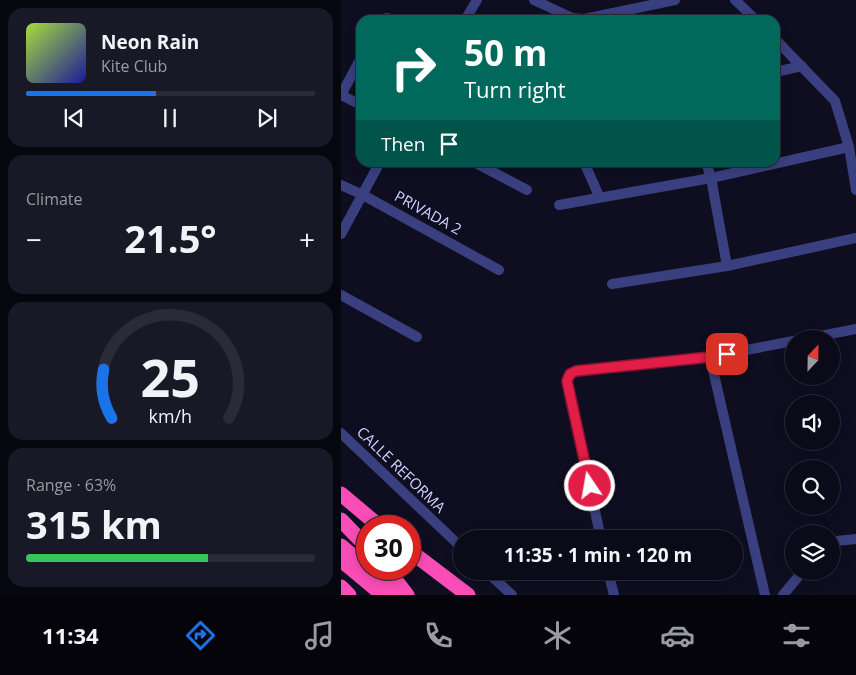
<!DOCTYPE html>
<meta charset="utf-8">
<style>
:root{--surface:#0b0a19;--page:#191826;--text:#f1f3f6;--muted:#9a9aa2;--line:#2b2b38;--accent:#1a73e8}
body{margin:0;font-family:"Open Sans",sans-serif;background:var(--page);color:var(--text);height:100vh;display:flex;flex-direction:column;font-size:19px;white-space:nowrap}
*{box-sizing:border-box;margin:0}
p{font-size:16px;color:var(--muted)}
.icon{flex:none;width:28px;height:28px;fill:none;stroke:currentColor;stroke-width:2;stroke-linecap:round;stroke-linejoin:round}
.map{position:relative;flex:1;overflow:hidden}
.drawer{display:flex;flex-direction:column;gap:8px;padding:8px;background:#06060e;width:341px}
.drawer>*{flex:none}
.hud{position:absolute;left:15px;top:15px;width:424px;height:152px;border-radius:15px;box-shadow:0 2px 12px #0003,0 0 0 1px var(--line);background:#00695c;color:#fff;overflow:hidden}
.needle{width:32px;rotate:22deg}
.controls{position:absolute;left:444px;top:330px;display:grid;gap:10px}
.controls a{display:grid;place-items:center;width:55px;height:55px;border-radius:50%;background:var(--surface);box-shadow:0 2px 12px #0003,0 0 0 1px var(--line);font-size:25px}
.speed{position:absolute;left:15px;top:515px;display:flex;gap:10px;font-size:25px;font-weight:700;text-align:center}
.speed>*{display:grid;place-content:center;width:65px;height:65px;border-radius:50%;background:var(--surface);box-shadow:0 2px 12px #0003,0 0 0 1px var(--line);line-height:1}
.speed .limit{border:8px solid #d22;background:#fff;color:#111}
.pin{position:absolute;display:grid;place-items:center;width:42px;height:42px;color:#fff;margin:-21px;border-radius:10px;box-shadow:0 2px 8px #0006}
.me{position:absolute;width:55px;margin:-28px;rotate:348deg;stroke-linejoin:round;filter:drop-shadow(0 0 4px #0008)}
.turn{display:flex;align-items:center;gap:18px;height:105px;padding:0 25px;font-size:22px}
.turn .icon{width:65px;height:65px;stroke-width:2.5}
.turn b{display:block;font-size:35px;line-height:42px}
.then{display:flex;align-items:center;height:48px;padding:0 25px;background:#0003;gap:10px;font-size:19px}
.big{font-size:38px;font-weight:700;line-height:1.1}
.drawer .card{flex:1;display:flex;flex-direction:column;justify-content:center;gap:8px;min-width:0;padding:0 18px;border-radius:15px;background:var(--page)}
.drawer .dial{align-items:center;gap:0}
.dial svg{height:130px;overflow:visible;fill:none;stroke:var(--line);stroke-width:7;stroke-linecap:round;text-anchor:middle}
.dial text{fill:var(--text);stroke:none}
.song{display:flex;align-items:center;gap:15px}
.cover{width:60px;height:60px;border-radius:8px;background:linear-gradient(135deg,hsl(80 70% 55%),hsl(240 70% 35%))}
.played{height:5px;border-radius:2px;background:linear-gradient(90deg,var(--accent) 45%,var(--line) 45%)}
.keys{display:flex;justify-content:space-around;direction:ltr}
.heat{display:flex;justify-content:space-between;align-items:center;font-size:28px;direction:ltr}
.charge{height:8px;border-radius:4px;background:linear-gradient(90deg,#34c759 63%,var(--line) 0)}
.trip{position:absolute;left:112px;top:530px;width:290px;height:50px;border-radius:25px;background:var(--surface);box-shadow:0 2px 12px #0003,0 0 0 1px var(--line);font-weight:700;line-height:50px;text-align:center}
.menu{display:flex;height:80px;justify-content:space-around;align-items:center;background:#04040a;color:var(--muted)}
.menu .icon{width:35px;height:35px}
.menu .on{color:var(--accent)}
.menu b{font-size:22px;color:var(--text)}
main{display:flex;flex:1;min-height:0}
.map>svg:first-child{display:block}
.lines{fill:none;stroke-linecap:round;stroke-linejoin:round}
.minor{stroke:#3a407f;stroke-width:10}
.motorway{stroke:#fb4db7;stroke-width:15}
.route-casing{stroke:#92132f;stroke-width:12}
.route{stroke:#e11d48;stroke-width:9}
.labels{text-anchor:middle;stroke-width:4.5;stroke-linejoin:round;paint-order:stroke}
.street-label{font-size:15px;fill:#cfd0fe;stroke:#0f0e21}
</style>
<main>
<section class="drawer">
<div class="card">
<div class="song"><i class="cover"></i><div><b>Neon Rain</b><p>Kite Club</p></div></div>
<div class="played"></div>
<div class="keys"><svg class="icon" aria-label="previous" viewBox="0 0 24 24"><path d="M18 5L8 12l10 7zM5 5v14"/></svg><svg class="icon" aria-label="pause" viewBox="0 0 24 24"><path d="M8 5v14M16 5v14"/></svg><svg class="icon" aria-label="next" viewBox="0 0 24 24"><path d="M6 5l10 7-10 7zM19 5v14"/></svg></div>
</div>
<div class="card"><p>Climate</p>
<div class="heat"><a>−</a><b class="big">21.5°</b><a>+</a></div>
</div>
<div class="card dial"><svg viewBox="0 0 100 80">
<path d="M14 69A42 42 0 1 1 86 69"/>
<path d="M14 69A42 42 0 0 1 9 39" stroke="#1a73e8"/>
<text x="50" y="56" font-size="32" font-weight="700">25</text>
<text x="50" y="72" font-size="11">km/h</text>
</svg></div>
<div class="card"><p>Range · 63%</p><b class="big">315 km</b><div class="charge"></div></div>
</section>
<div class="map">
<svg width="515" height="595" viewBox="0 0 515 595">
<rect width="100%" height="100%" fill="#0f0e21"/>
<g class="lines">
<g class="minor">
<path d="M 193,0 L 231,18 L 243,19 L 334,0"/>
<path d="M 394,0 L 415,20"/>
<path d="M 44,20 L 45,18 L 54,20"/>
<path d="M 124,20 L 136,0"/>
<path d="M 434,39 L 494,101 L 508,147 L 515,190"/>
<path d="M 434,72 L 461,66"/>
<path d="M 0,95 L 20,58"/>
<path d="M 0,95 L 20,105"/>
<path d="M 133,162 L 186,190"/>
<path d="M 243,162 L 258,196"/>
<path d="M 365,162 L 370,178 L 386,266"/>
<path d="M 0,185 L 22,195 L 158,270"/>
<path d="M 218,205 L 370,178 L 508,147"/>
<path d="M 0,234 L 39,162"/>
<path d="M 271,284 L 386,266 L 515,238"/>
<path d="M 0,295 L 76,337"/>
<path d="M 464,339 L 515,329"/>
<path d="M 369,357 L 424,595"/>
<path d="M 0,433 L 121,548"/>
<path d="M 260,539 L 226,381 L 229,374 L 235,371 L 369,357 L 452,341"/>
<path d="M 490,544 L 495,541 L 515,539"/>
<path d="M 145,571 L 171,595"/>
<path d="M 267,571 L 273,595"/>
<path d="M 442,595 L 462,571"/>
</g>
<g class="motorway">
<path d="M 0,494 L 38,526"/>
<path d="M 0,520 L 26,547"/>
<path d="M 0,546 L 26,568"/>
<path d="M 69,551 L 127,595"/>
<path d="M 0,560 L 42,595"/>
<path d="M 27,569 L 54,595"/>
<path d="M 46,569 L 66,595"/>
<path d="M 0,587 L 8,595"/>
</g>
</g>
<g class="lines">
<defs>
<path id="route" d="M 249,486 L 226,381 L 229,374 L 235,371 L 369,357 L 386,354"/>
</defs>
<use href="#route" class="route-casing"/>
<use href="#route" class="route"/>
</g>
<g class="labels">
<g class="street-label">
<text transform="translate(87 213) rotate(29)" y="5">PRIVADA 2</text>
<text transform="translate(60 470) rotate(44)" y="5">CALLE REFORMA</text>
</g>
</g>
</svg>
<div class="controls">
<a><svg class="needle" viewBox="-14 -14 28 28"><path d="M0-13l5 13h-10z" fill="#e53935"/><path d="M0 13l5-13h-10z" fill="#9a9aa2"/></svg></a>
<a><svg class="icon" aria-label="sound" viewBox="0 0 24 24"><path d="M4 9h4l5-4v14l-5-4H4zM17 9q2 3 0 6"/></svg></a>
<a><svg class="icon" aria-label="search" viewBox="0 0 24 24"><circle cx="10" cy="10" r="6"/><path d="M15 15l6 6"/></svg></a>
<a><svg class="icon" aria-label="layers" viewBox="0 0 24 24"><path d="M12 4l9 5-9 5-9-5zM3 14l9 5 9-5"/></svg></a>
</div>
<div class="speed"><div class="limit">30</div></div>
<div class="pin" style="left:386px;top:354px;background:#d93025"><svg class="icon" aria-label="arrive" viewBox="0 0 24 24"><path d="M6 21V4h12l-3 4 3 4H6"/></svg></div>
<svg class="me" style="left:249px;top:486px" viewBox="-20 -20 40 40"><circle r="17" fill="#e11d48" stroke="#fff" stroke-width="3"/><path d="M0-11L8 9 0 5-8 9z" fill="#fff"/></svg>
<div class="trip">11:35 · 1 min · 120 m</div>
<div class="hud">
<div class="turn"><svg class="icon" aria-label="right" viewBox="0 0 24 24"><path d="M7 20v-9h11M14 6l5 5-5 5"/></svg><div><b>50 m</b>Turn right</div></div>
<div class="then">Then<svg class="icon" aria-label="arrive" viewBox="0 0 24 24"><path d="M6 21V4h12l-3 4 3 4H6"/></svg></div>
</div>
</div>
</main>
<nav class="menu">
<b>11:34</b>
<svg class="icon on" aria-label="directions" viewBox="0 0 24 24"><path d="M12 3l9 9-9 9-9-9zM9 14v-3h6M13 9l2 2-2 2"/></svg>
<svg class="icon" aria-label="music" viewBox="0 0 24 24"><path d="M9 18V5l10-2v13"/><circle cx="6" cy="18" r="3"/><circle cx="16" cy="16" r="3"/></svg>
<svg class="icon" aria-label="phone" viewBox="0 0 24 24"><path d="M5 4h4l2 5-3 2q2 4 5 5l2-3 5 2v4C11 20 4 13 5 4z"/></svg>
<svg class="icon" aria-label="climate" viewBox="0 0 24 24"><path d="M12 3v18M4 7l16 10M4 17L20 7"/></svg>
<svg class="icon" aria-label="car" viewBox="0 0 24 24"><path d="M5 17H2v-5l4-1 3-4h7l3 4 3 1v5h-3M9 17h6M6 11h13"/><circle cx="7" cy="17" r="2"/><circle cx="17" cy="17" r="2"/></svg>
<svg class="icon" aria-label="filters" viewBox="0 0 24 24"><path d="M4 7h16M4 17h16"/><circle cx="9" cy="7" r="2"/><circle cx="15" cy="17" r="2"/></svg>
</nav>
